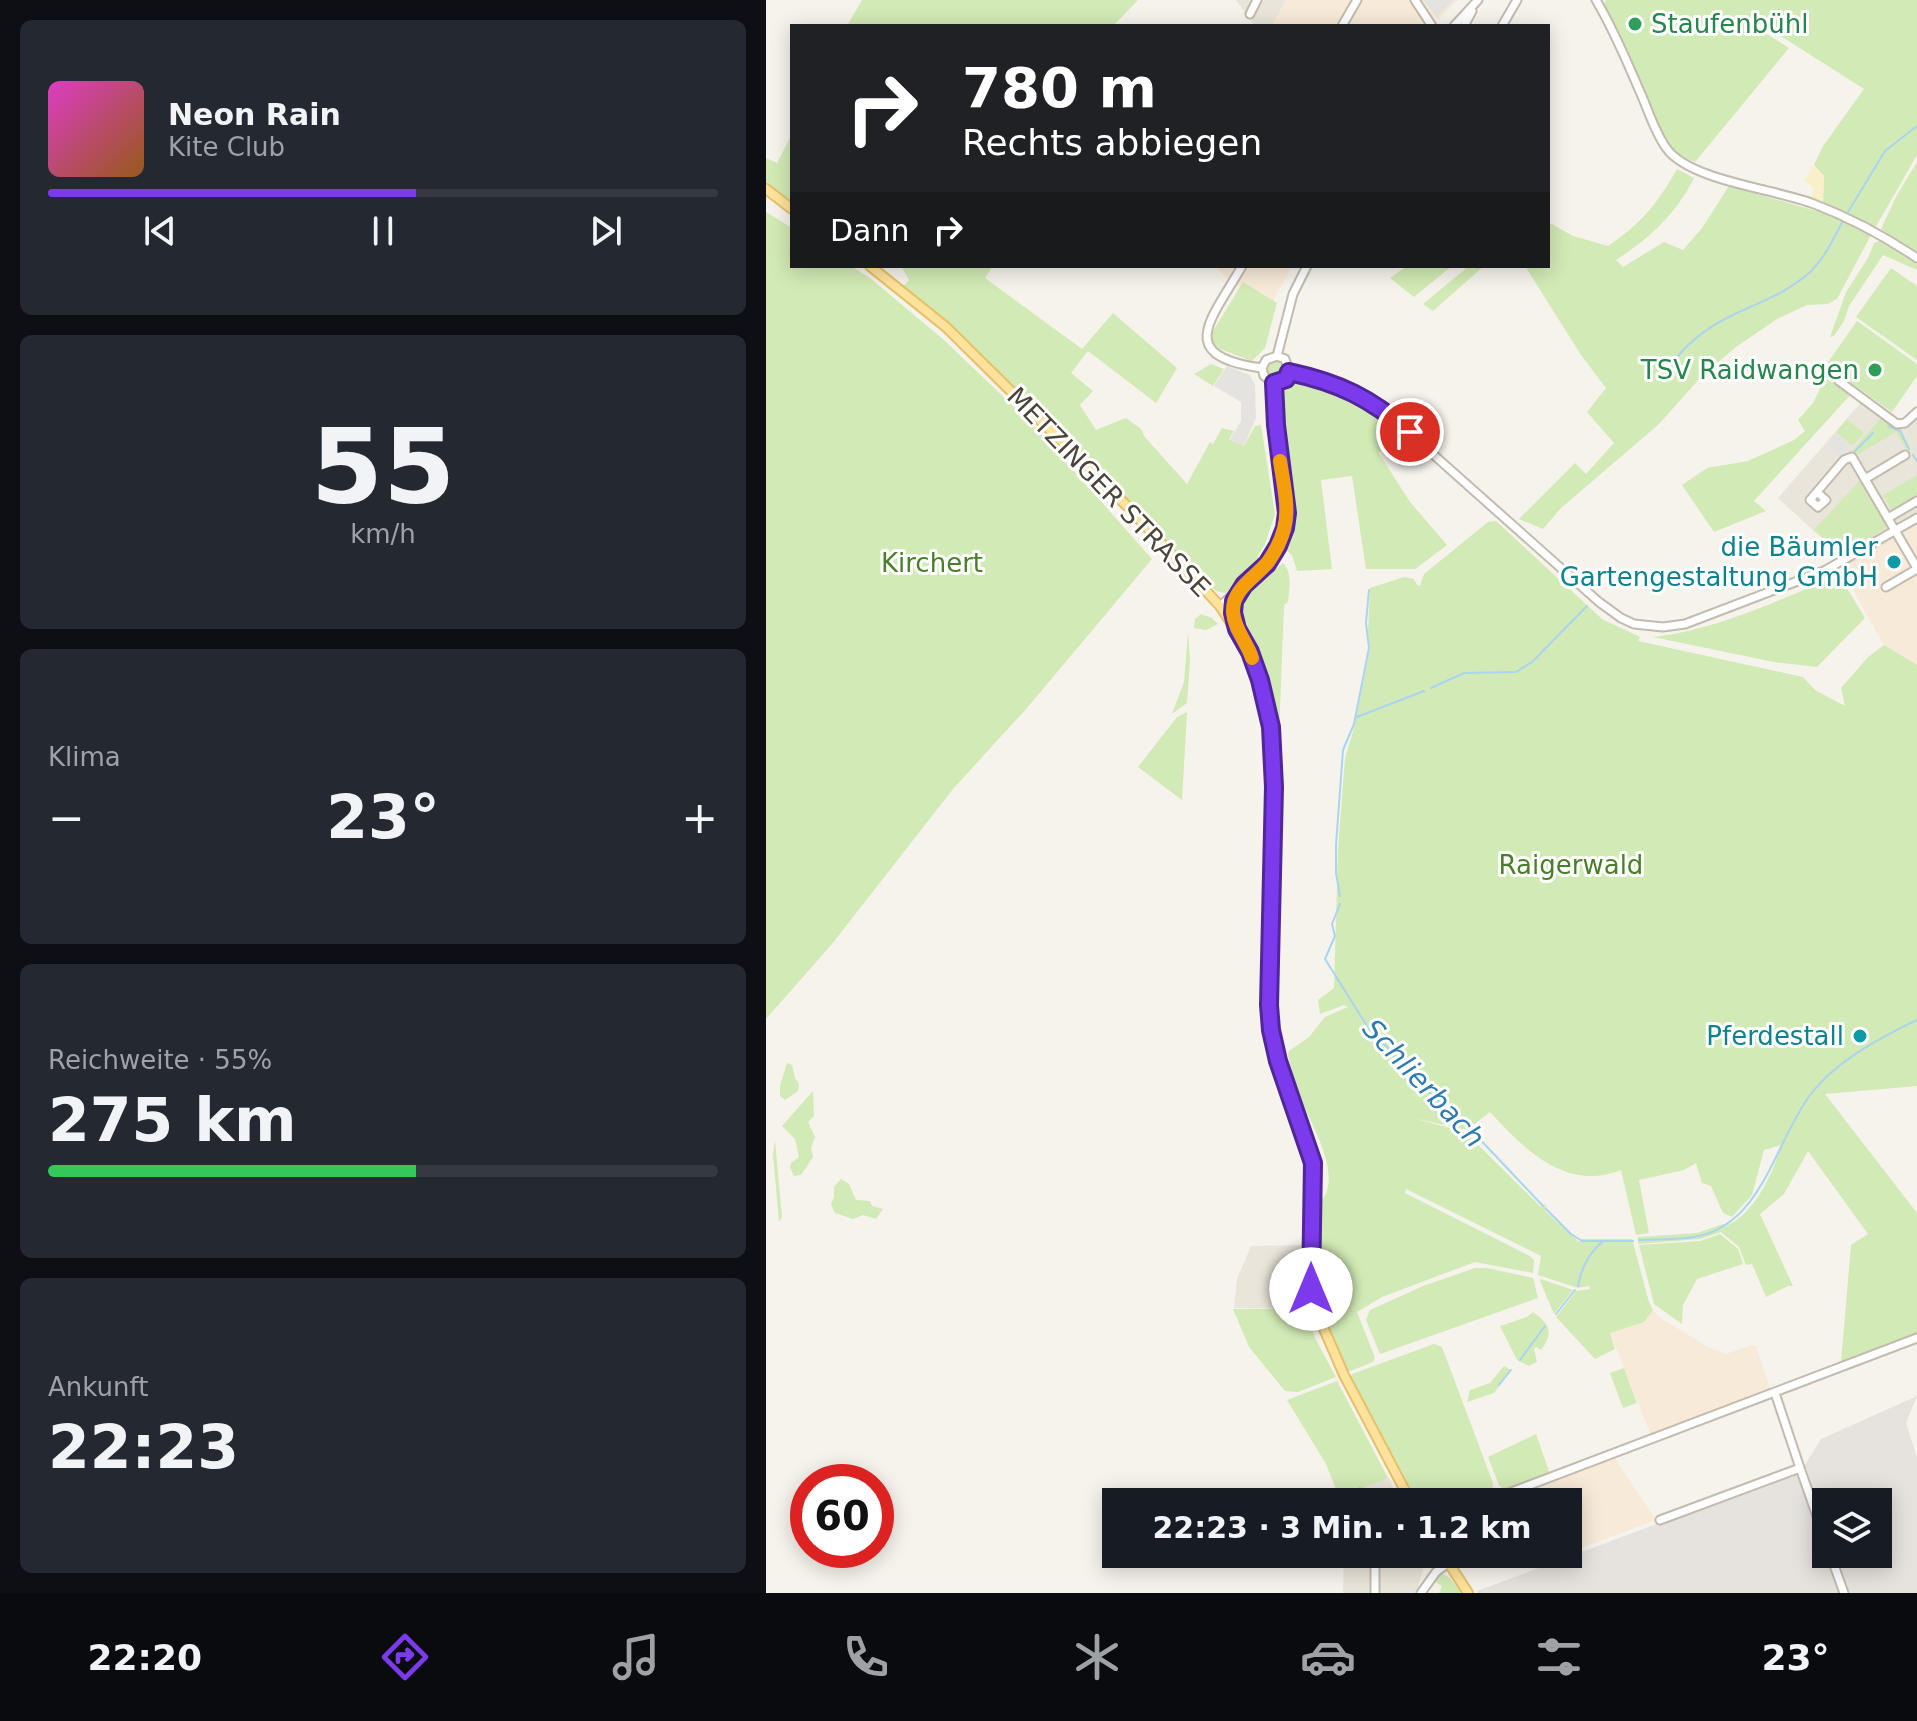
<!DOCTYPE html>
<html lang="de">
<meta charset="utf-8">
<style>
:root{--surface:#171b24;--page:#242831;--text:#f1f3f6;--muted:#9ea1a6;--line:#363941;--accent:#7c3aed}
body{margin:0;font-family:"DejaVu Sans",sans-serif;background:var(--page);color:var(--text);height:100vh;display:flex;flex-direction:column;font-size:30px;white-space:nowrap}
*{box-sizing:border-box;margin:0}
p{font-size:26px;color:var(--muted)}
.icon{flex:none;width:44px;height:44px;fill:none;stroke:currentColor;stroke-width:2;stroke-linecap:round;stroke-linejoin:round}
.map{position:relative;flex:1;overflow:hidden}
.side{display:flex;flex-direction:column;gap:20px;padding:20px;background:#0d0f14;width:766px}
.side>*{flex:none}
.guide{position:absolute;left:24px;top:24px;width:760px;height:244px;border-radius:0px;box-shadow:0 4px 20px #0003;background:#202124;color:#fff;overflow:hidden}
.fabs{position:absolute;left:1046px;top:1488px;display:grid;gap:16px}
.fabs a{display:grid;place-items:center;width:80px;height:80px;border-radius:0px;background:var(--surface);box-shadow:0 4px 20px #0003;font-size:40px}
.speed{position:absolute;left:24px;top:1464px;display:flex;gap:16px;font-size:40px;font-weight:700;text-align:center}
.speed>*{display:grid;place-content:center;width:104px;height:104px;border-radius:50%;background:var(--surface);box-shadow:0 4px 20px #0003;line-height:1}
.speed .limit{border:12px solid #d22;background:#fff;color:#111}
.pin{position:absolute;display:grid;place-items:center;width:68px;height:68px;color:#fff;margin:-34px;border:4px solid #fff;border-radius:50%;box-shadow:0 2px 8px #0007}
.me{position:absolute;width:88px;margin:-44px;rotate:0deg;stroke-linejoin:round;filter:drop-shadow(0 0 6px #0008)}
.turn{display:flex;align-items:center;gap:28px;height:168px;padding:0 40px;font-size:36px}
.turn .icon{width:104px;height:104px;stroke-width:2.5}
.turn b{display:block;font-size:56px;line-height:68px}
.then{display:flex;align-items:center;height:76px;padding:0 40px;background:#0003;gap:16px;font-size:30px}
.big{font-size:60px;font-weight:800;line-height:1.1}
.side .widget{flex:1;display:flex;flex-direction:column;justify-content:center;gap:12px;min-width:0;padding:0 28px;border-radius:12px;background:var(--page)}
.side .dial{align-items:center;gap:0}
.dial b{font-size:104px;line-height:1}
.song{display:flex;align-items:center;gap:24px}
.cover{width:96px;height:96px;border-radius:12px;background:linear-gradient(135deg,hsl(310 70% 55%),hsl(30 70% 35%))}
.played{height:8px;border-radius:4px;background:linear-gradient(90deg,var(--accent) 55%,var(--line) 55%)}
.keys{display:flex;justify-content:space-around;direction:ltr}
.heat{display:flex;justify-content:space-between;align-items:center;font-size:44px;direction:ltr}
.charge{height:12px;border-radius:6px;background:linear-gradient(90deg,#34c759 55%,var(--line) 0)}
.trip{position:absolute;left:336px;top:1488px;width:480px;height:80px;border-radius:0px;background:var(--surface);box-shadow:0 4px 20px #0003;font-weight:800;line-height:80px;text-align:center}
.tabs{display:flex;height:128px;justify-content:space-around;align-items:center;background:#090b0e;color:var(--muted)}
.tabs .icon{width:56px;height:56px}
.tabs .active{color:var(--accent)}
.tabs b{font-size:36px;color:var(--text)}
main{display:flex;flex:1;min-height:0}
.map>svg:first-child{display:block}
.residential{fill:#eae5da}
.commercial{fill:#f7ead8}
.industrial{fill:#e6e2dd;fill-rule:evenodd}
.green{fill:#d2eab5}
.sand{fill:#f9efc9}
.parking{fill:#e5e3e0}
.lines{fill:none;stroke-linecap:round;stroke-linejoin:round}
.stream{stroke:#a9d4f2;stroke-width:2}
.minor-casing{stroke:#c2bbae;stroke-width:11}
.major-casing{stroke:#e6c16a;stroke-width:12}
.minor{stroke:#fff;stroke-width:7}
.major{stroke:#ffe39c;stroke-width:8}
.route-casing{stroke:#51269a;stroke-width:20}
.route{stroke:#7c3aed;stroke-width:14}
.slow{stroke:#f59e0b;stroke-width:14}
.leisure-dot{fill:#2e9e5b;stroke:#fff;stroke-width:3}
.culture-dot{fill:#0f9aa8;stroke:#fff;stroke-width:3}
.labels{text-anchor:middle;stroke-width:6;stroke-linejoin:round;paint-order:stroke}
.leisure-label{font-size:26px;fill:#27864d;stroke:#fff;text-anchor:start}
.street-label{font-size:26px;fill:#4b4439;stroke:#fff}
.culture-label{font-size:26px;fill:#0d838f;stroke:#fff;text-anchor:end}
.park-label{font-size:26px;fill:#4a7f2a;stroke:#fff}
.water-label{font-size:28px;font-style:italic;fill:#2e7ab2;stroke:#fff}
</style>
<main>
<section class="side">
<div class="widget">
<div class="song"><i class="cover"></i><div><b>Neon Rain</b><p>Kite Club</p></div></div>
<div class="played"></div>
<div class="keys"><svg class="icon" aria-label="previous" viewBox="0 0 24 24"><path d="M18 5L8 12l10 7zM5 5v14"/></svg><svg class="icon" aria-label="pause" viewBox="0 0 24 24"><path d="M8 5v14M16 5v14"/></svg><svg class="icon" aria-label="next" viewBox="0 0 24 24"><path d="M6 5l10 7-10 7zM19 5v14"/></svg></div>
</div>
<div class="widget dial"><b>55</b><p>km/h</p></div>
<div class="widget"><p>Klima</p>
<div class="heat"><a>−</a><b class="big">23°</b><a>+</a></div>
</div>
<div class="widget"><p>Reichweite · 55%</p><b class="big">275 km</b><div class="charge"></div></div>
<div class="widget"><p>Ankunft</p><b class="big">22:23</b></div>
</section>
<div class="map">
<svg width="1151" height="1593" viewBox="0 0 1151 1593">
<rect width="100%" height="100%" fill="#f6f3ec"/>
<g class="residential">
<path d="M 470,0 L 520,0 L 506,26 L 489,26 Z"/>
<path d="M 1098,399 L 1137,421 L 1151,408 L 1151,665 L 1118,645 L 1076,569 L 1084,564 L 1012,498 Z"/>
<path d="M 537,1245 L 538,1309 L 468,1308 L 471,1279 L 485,1246 Z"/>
<path d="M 622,1477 L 634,1502 L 575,1502 L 574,1494 Z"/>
<path d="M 578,1554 L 655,1554 L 658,1561 L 657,1570 L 650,1593 L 577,1593 Z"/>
</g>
<g class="commercial">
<path d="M 520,0 L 692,0 L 673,19 L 666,16 L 658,26 L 506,26 Z"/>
<path d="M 449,266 L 526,266 L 505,305 L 461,279 Z"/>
<path d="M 1151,525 L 1151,665 L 1118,645 L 1076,569 Z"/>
<path d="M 887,1310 L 893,1317 L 942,1347 L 960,1354 L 986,1345 L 990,1346 L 1005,1391 L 885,1435 L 844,1333 L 877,1322 Z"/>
<path d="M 848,1457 L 890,1520 L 802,1553 L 802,1502 L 737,1502 L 736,1499 Z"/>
</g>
<path class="industrial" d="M 1151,1396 L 1140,1423 L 1151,1457 L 1151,1593 L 712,1593 L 711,1591 L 1027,1473 L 1037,1468 L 1055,1439 ZM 1060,1502 L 1112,1502 L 1112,1554 L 1060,1554 Z"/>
<g class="green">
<path d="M 96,0 L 372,0 L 347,26 L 81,26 Z"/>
<path d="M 840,0 L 1151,0 L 1151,155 L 1109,228 L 1057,202 L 1058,176 L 1048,165 L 1057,146 L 1098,89 L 991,21 L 988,26 L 1023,48 L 929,162 L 910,154 L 899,140 L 840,13 L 837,5 Z"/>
<path d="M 26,134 L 26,205 L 0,185 L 0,158 L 11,163 Z"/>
<path d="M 1151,162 L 1151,254 L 1115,229 L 1131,195 Z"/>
<path d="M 911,169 L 928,178 C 910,214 884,238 850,260 L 857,267 L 898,242 L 917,250 L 936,228 L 963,186 L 1064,215 L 1105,235 L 1071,299 L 1062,304 L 1041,305 L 1011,319 L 970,347 L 935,377 L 893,424 L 795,508 L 777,529 L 753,519 L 809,463 L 820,474 L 848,443 L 821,412 L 840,388 L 815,355 L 759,266 L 782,266 L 782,222 L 807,236 L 842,246 C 876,223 891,204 911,169 Z"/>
<path d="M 0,212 L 26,228 L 26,266 L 85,266 L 104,278 L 178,340 L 266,424 L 386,559 L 261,708 L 187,789 L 66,944 L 0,1019 Z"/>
<path d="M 1115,240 L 1151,264 L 1151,270 L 1117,255 L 1083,306 L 1078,321 L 1068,336 L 1064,337 L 1080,292 L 1102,258 L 1108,243 Z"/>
<path d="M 135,266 L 227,266 L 219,278 L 316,349 L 347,313 L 411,368 L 390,403 L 322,351 L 305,373 L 327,391 L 314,405 L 330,430 L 360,418 L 375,429 L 378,436 L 421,484 L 444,442 L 447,444 L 456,428 L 468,431 L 463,439 L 478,446 L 489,426 L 495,425 L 509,514 L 499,544 L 491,557 L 499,560 L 489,571 L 459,593 L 450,591 L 444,586 L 189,329 L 137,286 L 143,280 Z"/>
<path d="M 641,266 L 686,266 L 648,297 L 624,278 Z"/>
<path d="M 703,266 L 718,266 L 667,311 L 657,304 Z"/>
<path d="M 1125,268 L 1151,286 L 1151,360 L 1090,317 Z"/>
<path d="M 477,282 L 511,303 L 499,348 L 486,361 L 454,349 L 445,341 L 444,336 Z"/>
<path d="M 1091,321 L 1151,364 L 1151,376 L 1126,412 L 1060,365 Z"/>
<circle cx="510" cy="369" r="10"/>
<path d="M 445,364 L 458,369 L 447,386 L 428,374 Z"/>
<path d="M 1060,376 L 1086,393 L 988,501 L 1000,511 L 948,532 L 916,485 L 941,468 L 982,461 L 1028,440 L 1039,431 L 1032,420 L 1047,403 Z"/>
<path d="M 530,382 C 576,383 614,416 648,443 L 612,452 L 644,502 L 681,545 L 649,569 L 600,569 L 586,476 L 555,480 L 566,569 L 531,571 L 526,555 L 519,549 L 527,505 L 515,411 L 518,388 Z"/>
<path d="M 1117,416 L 1134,428 L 1145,450 L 1142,453 L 1130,432 L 1089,456 L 1085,452 Z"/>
<path d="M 1081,419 L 1098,433 L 1086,446 L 1070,432 Z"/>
<path d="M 1151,475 L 1151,498 L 1127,512 L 1117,495 Z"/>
<path d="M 1096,478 L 1123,526 L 1078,554 L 1048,530 Z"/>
<path d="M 730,521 L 836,619 L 874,637 L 872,641 L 1037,677 L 1049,690 L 1079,706 L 1075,688 L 1102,657 L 1118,645 L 1151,665 L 1151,1086 L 1059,1094 L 1151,1213 L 1151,1335 L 1075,1363 L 1085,1245 L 1102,1234 L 1042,1151 L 1018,1194 L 994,1214 L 1027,1286 L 1022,1286 L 1000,1297 L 986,1264 L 980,1265 L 973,1247 L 955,1232 L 934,1239 L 872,1244 L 872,1237 L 931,1233 L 957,1224 L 960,1226 C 989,1213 1007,1174 1015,1145 L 998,1150 L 986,1195 L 966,1217 L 957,1213 L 945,1186 L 936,1183 L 930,1163 L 918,1170 L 873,1180 L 883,1233 L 870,1235 L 855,1170 C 800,1192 758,1149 724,1112 L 701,1130 L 647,1118 L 699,1132 L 775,1207 L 778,1204 L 781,1207 L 779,1211 L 813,1242 L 815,1239 L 866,1239 L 883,1302 L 887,1310 L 878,1322 L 844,1333 L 849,1349 L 829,1359 L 790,1317 L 810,1291 L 824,1289 L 823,1286 L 812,1288 L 772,1275 L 775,1256 L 640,1189 L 639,1193 L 764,1256 L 768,1260 L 767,1273 L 709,1262 L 616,1297 L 591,1312 L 609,1358 L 607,1362 L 582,1372 L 553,1300 L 550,1269 L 553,1203 C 581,1178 541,1118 532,1092 C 528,1080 525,1067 522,1055 L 523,1051 L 543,1037 L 559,1017 L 582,1007 L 578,1005 L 554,1014 L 552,1000 L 568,988 L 572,850 L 579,758 L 588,728 L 604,649 L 602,632 L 604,588 L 638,577 L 648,579 L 651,585 L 654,586 L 658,574 L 722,522 Z"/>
<path d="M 517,563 C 527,574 523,588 522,602 L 518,605 L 513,734 L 490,650 L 472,613 L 473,603 L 482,591 Z"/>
<path d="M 1064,579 L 1076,580 L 1099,618 L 1051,667 L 1008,662 L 887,637 C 949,630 1006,603 1064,579 Z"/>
<path d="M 435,614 L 446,618 L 452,624 L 440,630 L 428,628 L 429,619 Z"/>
<path d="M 422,632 L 424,660 L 421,703 L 406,714 L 418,682 Z"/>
<path d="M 421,712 L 416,800 L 372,767 L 411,717 Z"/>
<path d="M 21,1063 L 26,1065 L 29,1078 L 33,1084 L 32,1091 L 19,1100 L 14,1096 L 14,1086 Z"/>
<path d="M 47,1091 L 48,1116 L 42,1122 L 49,1137 L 45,1148 L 47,1157 L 35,1175 L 28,1176 L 24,1168 L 25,1163 L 33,1157 L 29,1139 L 16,1126 Z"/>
<path d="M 9,1140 L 16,1217 L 13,1222 L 7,1154 Z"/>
<path d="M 75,1179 L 83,1184 L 90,1200 L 104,1201 L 106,1206 L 117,1209 L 110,1219 L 97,1215 L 87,1219 L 69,1213 L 65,1204 L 68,1197 L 68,1187 Z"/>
<path d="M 954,1234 L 972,1249 L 977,1264 L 931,1279 L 917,1305 L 916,1324 L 888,1304 L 873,1245 L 934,1241 Z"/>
<path d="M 709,1268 L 721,1268 L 767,1278 L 772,1298 L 614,1354 L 600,1320 L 604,1310 L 657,1286 Z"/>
<path d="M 775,1279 L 807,1290 L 788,1314 L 774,1281 Z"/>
<path d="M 467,1309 L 539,1309 L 549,1338 L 570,1377 L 532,1392 L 519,1391 L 483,1347 Z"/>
<path d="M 767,1312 C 784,1324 788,1333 775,1350 L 770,1347 L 768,1349 L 771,1362 L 763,1366 L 751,1360 L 734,1326 L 761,1317 Z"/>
<path d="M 668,1344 L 676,1347 L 727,1483 L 727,1495 L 711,1502 L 652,1502 L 585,1377 L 586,1374 Z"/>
<path d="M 738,1366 L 745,1370 L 728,1393 L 701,1402 L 704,1390 L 724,1383 Z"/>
<path d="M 858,1368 L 871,1403 L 857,1408 L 844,1373 Z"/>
<path d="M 571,1381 L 622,1478 L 573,1497 L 560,1464 L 521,1400 Z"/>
<path d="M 770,1434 L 784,1474 L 739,1491 L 733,1485 L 722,1457 Z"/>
<path d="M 677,1574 L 684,1578 L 695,1593 L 673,1593 L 676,1586 L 666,1580 Z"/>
</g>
<path class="sand" d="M 1048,165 L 1058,176 L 1057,202 L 1046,198 L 1047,187 L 1038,181 Z"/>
<g class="parking">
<path d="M 657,0 L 688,0 L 671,17 Z"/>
<path d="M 461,366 L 484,375 L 489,385 L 490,418 L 478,446 L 464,439 L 475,421 L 475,402 L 448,386 Z"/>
<path d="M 1070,433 L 1084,446 L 1075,457 L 1061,445 Z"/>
<path d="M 1039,1489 L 1050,1523 L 1034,1528 L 1023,1495 Z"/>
</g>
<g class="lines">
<g class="stream">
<path d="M 1082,212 L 1119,151 L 1151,126"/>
<path d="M 912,356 C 951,309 1002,309 1043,273 C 1058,260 1067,239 1077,221"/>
<path d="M 1122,426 L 1134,431 L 1143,449"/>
<path d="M 1089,451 L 1107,433"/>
<path d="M 1147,455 L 1151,461"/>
<path d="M 665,688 L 698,673 L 750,672 L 766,662 L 821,606"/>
<path d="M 591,717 L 658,691"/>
<path d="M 574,896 L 570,873 L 570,845 L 577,750 L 588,724 L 603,648 L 600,623 L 603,590"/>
<path d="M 574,904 L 566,924 L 569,936 L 559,959 L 601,1026 L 656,1086 L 707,1132 L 777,1206"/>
<path d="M 780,1209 L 805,1234 L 816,1241 L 867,1241"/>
<path d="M 873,1240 C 891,1239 910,1240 928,1237 C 997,1226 1009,1140 1045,1094 C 1070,1061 1114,1038 1151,1020"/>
<path d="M 812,1286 C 815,1268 822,1254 837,1241"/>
<path d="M 790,1314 L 809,1290"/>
<path d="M 754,1360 L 779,1326"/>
<path d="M 733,1385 L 745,1370"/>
</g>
<defs>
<g id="minor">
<path d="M 649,0 L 666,26"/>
<path d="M 830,0 C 848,30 861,62 875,94 C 883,112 889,133 901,149 C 925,181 1010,189 1048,204 C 1085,218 1118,236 1151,258"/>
<path d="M 484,14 L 491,0"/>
<path d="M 576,26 L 591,0"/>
<path d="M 688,26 L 712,0"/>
<path d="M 698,26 L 706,11"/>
<path d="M 736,26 L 751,0"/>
<path d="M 476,266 C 447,318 406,356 496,368"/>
<path d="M 511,356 L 527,294 L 541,266"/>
<path d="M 511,356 L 519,359 L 523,372"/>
<path d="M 523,372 L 577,387 L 615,408 L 833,602 L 855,618 L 868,624 L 897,627 L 919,624 L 1058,571 L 1151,518"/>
<path d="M 1073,381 L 1131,424 L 1139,423 L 1151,412"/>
<path d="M 508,383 L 498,376 L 496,368 L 500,360 L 511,356"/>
<path d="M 1099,479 L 1139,455"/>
<path d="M 1051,492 L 1060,500 L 1052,507 L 1044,500 L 1078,460 L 1086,457 L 1151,568"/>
<path d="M 1122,518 L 1151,501"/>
<path d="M 1120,587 L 1151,569"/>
<path d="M 454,606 L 501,564 L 512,546 L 519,528 L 521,513 L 510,425 L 508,383"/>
<path d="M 471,629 C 468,616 466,606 473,593"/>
<path d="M 1034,1468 L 1060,1542"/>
<path d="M 594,1493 L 595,1502"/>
<path d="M 719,1502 L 1151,1338"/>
<path d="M 894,1520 L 1034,1468 L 1009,1393"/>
<path d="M 1064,1554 L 1078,1593"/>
<path d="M 609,1593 L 609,1554"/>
<path d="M 655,1593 L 670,1572 L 682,1563"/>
</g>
<g id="major">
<path d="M 0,189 L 26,209"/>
<path d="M 104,266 L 180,327 L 360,505 L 454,606 L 484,652 L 502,707 L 507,746 L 508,787 L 503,1005 L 505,1030 L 512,1061 L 547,1163 L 545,1268 L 548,1306 L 578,1375 L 645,1502"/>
<path d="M 677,1554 L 702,1593"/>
</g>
</defs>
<use href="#minor" class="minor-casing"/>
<use href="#major" class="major-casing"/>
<use href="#minor" class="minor"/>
<use href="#major" class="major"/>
</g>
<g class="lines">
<defs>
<path id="route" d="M 545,1289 L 547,1163 L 512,1061 L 505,1030 L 503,1005 L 508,787 L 505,727 L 494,680 L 484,652 L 471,629 L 467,613 L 468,601 L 478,585 L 501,564 L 512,546 L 519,528 L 521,513 L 510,425 L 508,383 L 520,379 L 523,372 C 574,383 604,398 644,432"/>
</defs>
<use href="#route" class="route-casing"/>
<use href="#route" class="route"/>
<path class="slow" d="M 486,658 C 481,642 468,629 467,612 C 466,589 489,578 502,562 C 509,552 515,541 518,529 C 524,507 517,482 514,461"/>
</g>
<g class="leisure-dot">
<circle cx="869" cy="24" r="8"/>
<circle cx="1109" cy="370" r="8"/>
</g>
<g class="culture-dot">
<circle cx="1128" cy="562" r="8"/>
<circle cx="1094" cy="1036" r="8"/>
</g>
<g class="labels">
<g class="leisure-label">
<text x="885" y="33">Staufenbühl</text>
<text x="1093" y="379" text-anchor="end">TSV Raidwangen</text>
</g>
<g class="street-label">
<text transform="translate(343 492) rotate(46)" y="9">METZINGER STRASSE</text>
</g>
<g class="culture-label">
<text x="1112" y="556">die Bäumler<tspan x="1112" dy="30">Gartengestaltung GmbH</tspan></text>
<text x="1078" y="1045">Pferdestall</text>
</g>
<g class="park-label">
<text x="166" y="572">Kirchert</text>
<text x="805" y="874">Raigerwald</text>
</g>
<g class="water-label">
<text transform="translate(658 1083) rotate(47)" y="10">Schlierbach</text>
</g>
</g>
</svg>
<div class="fabs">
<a><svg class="icon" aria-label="layers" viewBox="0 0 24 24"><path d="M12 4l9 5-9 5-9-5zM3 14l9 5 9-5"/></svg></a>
</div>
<div class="speed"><div class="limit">60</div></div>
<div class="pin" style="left:644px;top:432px;background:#d93025"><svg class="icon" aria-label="arrive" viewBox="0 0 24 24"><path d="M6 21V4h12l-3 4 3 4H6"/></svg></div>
<svg class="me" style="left:545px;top:1289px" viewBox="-20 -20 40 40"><circle r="19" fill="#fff"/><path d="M0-13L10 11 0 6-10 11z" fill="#7c3aed"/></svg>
<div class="trip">22:23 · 3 Min. · 1.2 km</div>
<div class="guide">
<div class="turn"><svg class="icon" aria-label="right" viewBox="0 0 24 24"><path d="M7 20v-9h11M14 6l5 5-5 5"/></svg><div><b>780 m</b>Rechts abbiegen</div></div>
<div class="then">Dann<svg class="icon" aria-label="right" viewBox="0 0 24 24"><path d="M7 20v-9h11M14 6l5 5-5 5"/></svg></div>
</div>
</div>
</main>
<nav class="tabs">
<b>22:20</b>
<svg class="icon active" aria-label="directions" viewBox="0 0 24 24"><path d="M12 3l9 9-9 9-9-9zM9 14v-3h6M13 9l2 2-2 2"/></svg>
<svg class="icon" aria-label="music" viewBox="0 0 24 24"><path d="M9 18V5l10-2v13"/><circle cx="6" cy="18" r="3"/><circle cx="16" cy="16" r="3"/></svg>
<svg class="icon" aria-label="phone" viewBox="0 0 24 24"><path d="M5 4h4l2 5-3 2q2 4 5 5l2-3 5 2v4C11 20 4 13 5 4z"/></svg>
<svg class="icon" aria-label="climate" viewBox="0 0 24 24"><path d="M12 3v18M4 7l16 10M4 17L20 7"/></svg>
<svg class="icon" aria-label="car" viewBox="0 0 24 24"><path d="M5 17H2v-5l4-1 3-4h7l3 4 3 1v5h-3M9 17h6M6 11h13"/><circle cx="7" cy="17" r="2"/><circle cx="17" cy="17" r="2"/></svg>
<svg class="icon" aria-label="filters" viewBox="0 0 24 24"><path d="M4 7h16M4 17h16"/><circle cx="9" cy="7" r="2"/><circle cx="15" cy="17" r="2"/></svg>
<b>23°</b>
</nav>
